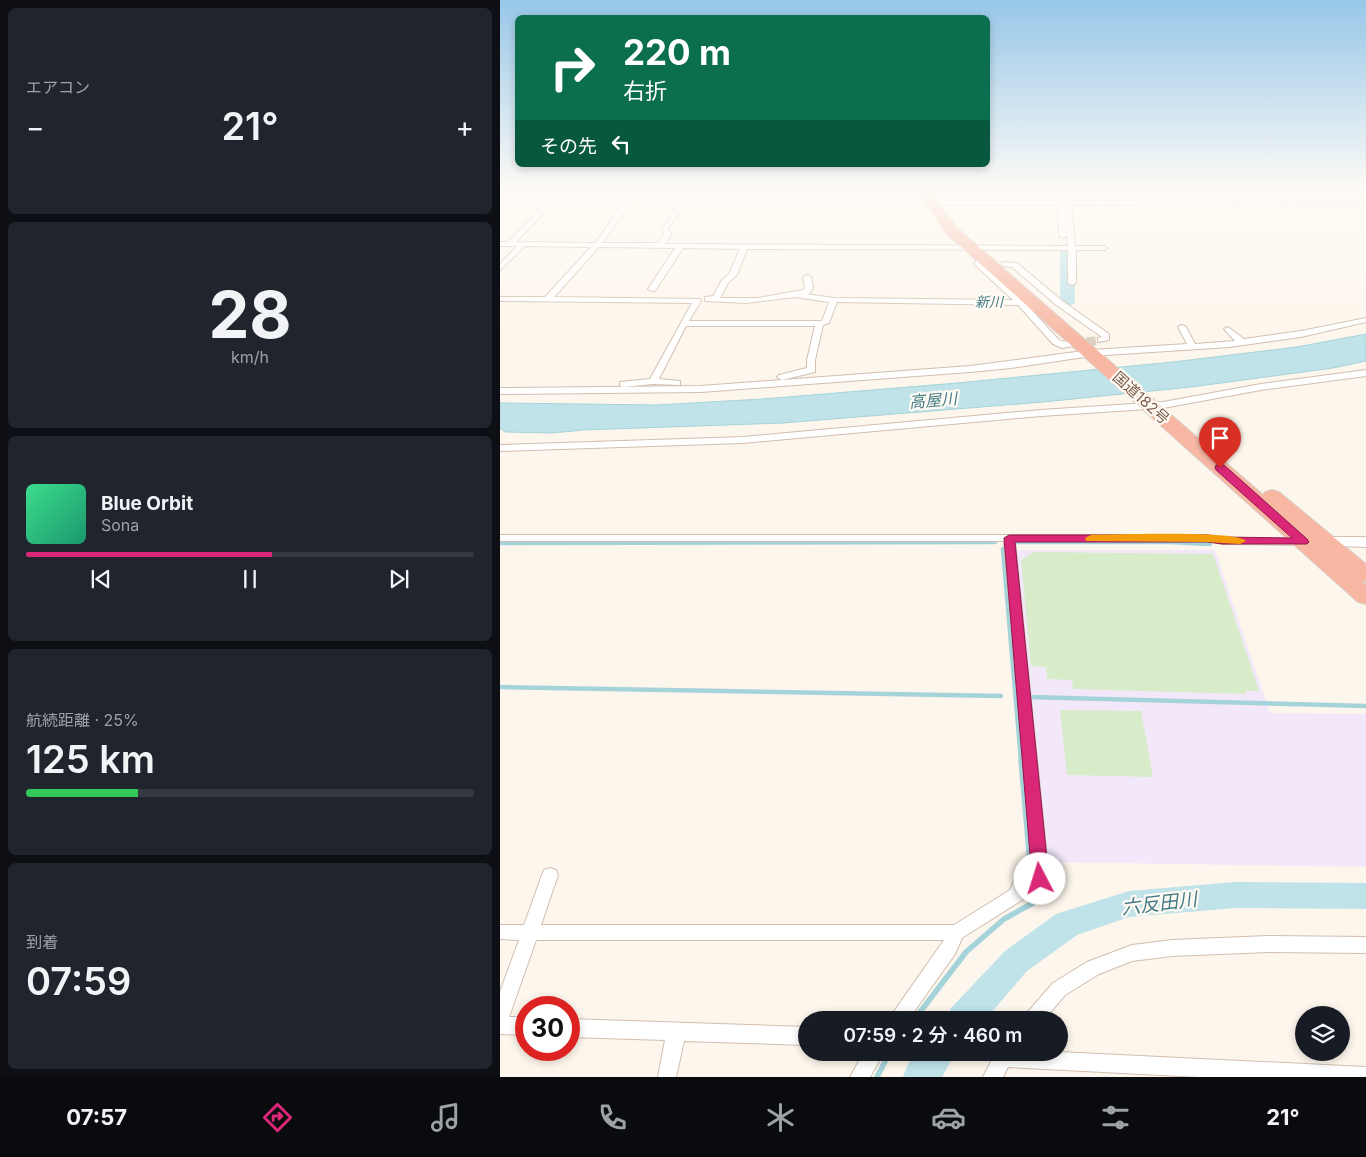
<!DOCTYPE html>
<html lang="ja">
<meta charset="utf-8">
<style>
:root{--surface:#171b24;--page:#20242c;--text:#f1f3f6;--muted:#9ea1a6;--line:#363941;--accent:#db2777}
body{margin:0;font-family:Inter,"Noto Sans JP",sans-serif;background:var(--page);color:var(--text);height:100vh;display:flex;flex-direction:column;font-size:19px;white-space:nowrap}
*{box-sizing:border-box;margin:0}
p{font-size:16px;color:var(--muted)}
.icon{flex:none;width:28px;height:28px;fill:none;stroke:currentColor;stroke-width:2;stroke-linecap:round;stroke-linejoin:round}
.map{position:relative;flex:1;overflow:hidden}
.details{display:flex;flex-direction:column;gap:8px;padding:8px;background:#0d0f14;width:500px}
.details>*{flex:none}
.guide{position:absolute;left:15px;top:15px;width:475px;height:152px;border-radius:8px;box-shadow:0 2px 8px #0003;background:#0b6e4f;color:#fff;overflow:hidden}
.fabs{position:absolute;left:795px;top:1006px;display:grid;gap:10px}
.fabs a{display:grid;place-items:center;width:55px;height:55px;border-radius:50%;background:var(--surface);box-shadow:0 2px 8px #0003;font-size:25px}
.speed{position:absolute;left:15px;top:996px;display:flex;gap:10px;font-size:25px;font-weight:700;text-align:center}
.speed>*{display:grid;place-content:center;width:65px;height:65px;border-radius:50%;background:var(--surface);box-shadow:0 2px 8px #0003;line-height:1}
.speed .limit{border:8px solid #d22;background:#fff;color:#111}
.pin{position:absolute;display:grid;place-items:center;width:42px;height:42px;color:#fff;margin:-51px -21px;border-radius:50% 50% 50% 0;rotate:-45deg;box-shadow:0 0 5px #0007}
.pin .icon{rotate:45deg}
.me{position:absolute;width:55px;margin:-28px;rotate:355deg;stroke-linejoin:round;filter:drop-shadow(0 0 4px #0008)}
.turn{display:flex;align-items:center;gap:18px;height:105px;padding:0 25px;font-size:22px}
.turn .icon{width:65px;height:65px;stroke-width:2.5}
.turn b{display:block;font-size:35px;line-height:42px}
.then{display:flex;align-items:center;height:48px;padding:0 25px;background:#0003;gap:10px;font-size:19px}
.big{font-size:38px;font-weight:600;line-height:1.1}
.details .tile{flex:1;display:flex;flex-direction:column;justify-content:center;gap:8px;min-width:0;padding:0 18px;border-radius:8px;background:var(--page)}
.details .dial{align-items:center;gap:0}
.dial b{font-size:65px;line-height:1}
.song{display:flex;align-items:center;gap:15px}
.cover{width:60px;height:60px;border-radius:8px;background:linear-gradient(135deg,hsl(150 70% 55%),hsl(160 70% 35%))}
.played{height:5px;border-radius:2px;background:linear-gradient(90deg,var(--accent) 55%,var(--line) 55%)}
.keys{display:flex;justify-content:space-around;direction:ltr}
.heat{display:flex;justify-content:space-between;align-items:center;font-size:28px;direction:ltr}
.charge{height:8px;border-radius:4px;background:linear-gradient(90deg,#34c759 25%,var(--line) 0)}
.trip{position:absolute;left:298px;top:1011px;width:270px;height:50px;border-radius:25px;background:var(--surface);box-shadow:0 2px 8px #0003;font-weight:600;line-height:50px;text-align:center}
.menu{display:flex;height:80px;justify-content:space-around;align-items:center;background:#090b0e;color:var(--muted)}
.menu .icon{width:35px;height:35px}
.menu .current{color:var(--accent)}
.menu b{font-size:22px;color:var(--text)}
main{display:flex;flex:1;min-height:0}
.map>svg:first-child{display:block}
.education{fill:#f3e8fa}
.green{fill:#d8ecc9}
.water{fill:#bfe3e8;stroke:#a5d3da}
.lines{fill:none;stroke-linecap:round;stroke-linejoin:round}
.stream-far1{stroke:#a5d3da;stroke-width:4.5}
.stream{stroke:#a5d3da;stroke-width:5.5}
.river{fill:#bfe3e8;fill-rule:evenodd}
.street-tunnel{stroke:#dcd0c4;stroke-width:9;stroke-dasharray:9 5;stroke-linecap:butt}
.street-casing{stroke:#d1beb0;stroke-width:2}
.secondary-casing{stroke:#d6c0b0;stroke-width:2}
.highway-casing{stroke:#dad1cd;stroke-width:2}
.street{fill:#fff;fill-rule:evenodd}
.secondary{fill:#fff;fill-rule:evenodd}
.highway{fill:#f7b7a3;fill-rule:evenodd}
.route{fill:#db2777;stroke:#8e194d}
.slow{fill:#f59e0b}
.labels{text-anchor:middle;stroke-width:4.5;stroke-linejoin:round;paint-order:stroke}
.far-water-label{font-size:14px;font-style:italic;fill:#437c86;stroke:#fffaf3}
.street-label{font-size:15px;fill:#7a5c4d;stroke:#fffaf3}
.water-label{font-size:16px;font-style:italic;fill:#437c86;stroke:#fffaf3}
.near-water-label{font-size:19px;font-style:italic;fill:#437c86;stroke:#fffaf3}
</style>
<main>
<section class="details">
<div class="tile"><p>エアコン</p>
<div class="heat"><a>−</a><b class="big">21°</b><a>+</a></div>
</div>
<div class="tile dial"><b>28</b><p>km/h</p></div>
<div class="tile">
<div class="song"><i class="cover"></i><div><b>Blue Orbit</b><p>Sona</p></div></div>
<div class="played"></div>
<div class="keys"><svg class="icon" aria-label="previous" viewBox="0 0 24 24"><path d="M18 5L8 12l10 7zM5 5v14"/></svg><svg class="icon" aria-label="pause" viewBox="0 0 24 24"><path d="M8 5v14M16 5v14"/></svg><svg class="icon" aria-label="next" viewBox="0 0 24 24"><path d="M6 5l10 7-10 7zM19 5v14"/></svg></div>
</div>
<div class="tile"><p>航続距離 · 25%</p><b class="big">125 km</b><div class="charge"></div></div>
<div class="tile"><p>到着</p><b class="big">07:59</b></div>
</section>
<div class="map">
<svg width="866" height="1077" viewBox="0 0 866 1077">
<rect width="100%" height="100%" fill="#fdf6ec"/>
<path class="education" d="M 516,550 L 715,550 L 770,713 L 866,714 L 866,867 L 546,862 Z"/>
<g class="green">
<path d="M 533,552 L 713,554 L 759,691 L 745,691 L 746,694 L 573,689 L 572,680 L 547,679 L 546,667 L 531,666 L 521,560 Z"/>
<path d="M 560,710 L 641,711 L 653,777 L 567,775 Z"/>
</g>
<path class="water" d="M 866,334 L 866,361 L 833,368 L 691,387 L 543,402 L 283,423 L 83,430 L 52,433 L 5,432 L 0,428 L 0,403 L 157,405 L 263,399 L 457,383 L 673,362 L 797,347 Z"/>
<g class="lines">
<g class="stream-far1">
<path d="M 515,542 L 669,542 L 710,544"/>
<path d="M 0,543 L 495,542"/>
<path d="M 503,549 L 521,761"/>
<path d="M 0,687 L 501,696"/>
<path d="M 529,697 L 866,706"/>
</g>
<g class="stream">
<path d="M 521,760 L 531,875"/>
<path d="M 414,1020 L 466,952 L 504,919 L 533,903 L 532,885"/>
<path d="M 377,1077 L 390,1052"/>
</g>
<g class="river">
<path d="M 557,192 L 569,192 L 571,202 L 569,205 L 561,205 Z"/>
<path d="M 567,246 L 574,250 L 575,302 L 572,305 L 558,305 L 555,302 L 560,298 L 560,250 Z"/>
<path d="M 735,882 L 866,883 L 866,909 L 735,908 L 629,917 L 577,935 L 527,971 L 485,1020 L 446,1020 L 451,1008 L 505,951 L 556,914 L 629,891 Z"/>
<path d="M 417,1052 L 456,1052 L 442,1077 L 403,1077 L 408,1064 Z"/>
</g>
<path class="street-tunnel" d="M 573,344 L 601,340"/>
<defs>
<g id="street">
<path d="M 133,192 L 139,192 L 134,199 L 565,201 L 564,192 L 570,192 L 571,201 L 866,202 L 866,206 L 571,205 L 575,246 L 604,246 L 608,248 L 604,250 L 576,250 L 576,283 L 572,285 L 568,283 L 568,250 L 247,249 L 237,275 L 228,283 L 220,298 L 258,298 L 303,290 L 305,288 L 303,277 L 307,275 L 311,277 L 313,288 L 309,294 L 306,294 L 334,298 L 513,300 L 474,264 L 481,256 L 487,256 L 488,258 L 482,264 L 523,301 L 559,340 C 564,343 572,340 575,344 L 574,346 L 562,348 L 553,344 L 518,305 L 337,302 L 329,323 L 323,325 L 315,360 L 315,372 L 282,380 L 277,377 L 279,375 L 307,368 L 307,360 L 315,326 L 186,326 L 159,379 L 180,381 L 180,385 L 153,384 L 123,387 L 120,386 L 120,382 L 150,379 L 192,303 L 0,301 L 0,297 L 45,297 L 91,247 L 25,246 L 0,270 L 0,264 L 17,246 L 0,246 L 0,242 L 8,242 L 46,203 L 0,203 L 0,199 L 127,199 ZM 53,203 L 124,203 L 95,243 L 16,242 ZM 131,203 L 179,204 L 162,229 L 164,234 L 158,243 L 102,243 ZM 185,204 L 558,205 L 559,236 L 563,238 L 567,236 L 565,205 L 568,246 L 165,244 L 172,234 L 168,229 ZM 99,247 L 175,248 L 148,289 L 152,291 L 155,291 L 183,248 L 240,249 L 229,274 L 222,280 L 213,296 L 205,297 L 205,301 L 246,303 L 295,297 L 329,302 L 322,321 L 189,321 L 201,301 L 200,299 L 54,297 Z"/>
<path d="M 502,262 L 517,263 L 561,300 L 609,334 L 609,340 L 598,342 L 598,338 L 602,337 L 555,304 L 512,267 L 502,266 Z"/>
<path d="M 866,318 L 866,322 L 801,337 L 729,347 L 591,356 L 511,368 L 470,372 L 201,392 L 0,394 L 0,388 L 201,386 L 470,366 L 591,350 L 687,344 L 678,327 L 682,325 L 686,327 L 695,344 L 735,341 L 724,329 L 728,327 L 744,339 L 801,331 Z"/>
<path d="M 866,370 L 866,376 L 761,390 L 663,408 L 541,416 L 243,443 L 0,451 L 0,445 L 243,437 L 541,410 L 663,402 L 761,384 Z"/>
<path d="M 0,535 L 707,535 L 723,538 L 803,539 L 809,542 L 803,545 L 723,544 L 707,541 L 515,541 L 549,879 L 547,884 L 527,889 L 522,900 L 462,938 L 455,954 L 408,1020 L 388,1020 L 444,940 L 36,940 L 9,1017 L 26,1017 L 26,1035 L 0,1034 L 0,992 L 19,940 L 0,939 L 0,925 L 24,925 L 42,875 L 44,870 L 50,868 L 56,870 L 58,875 L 41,925 L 454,925 L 510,890 L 515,878 L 533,874 L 504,541 L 0,541 Z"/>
<path d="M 768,936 L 866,937 L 866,953 L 768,952 L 672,956 L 632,961 L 599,974 L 565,995 L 544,1020 L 523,1020 L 526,1014 L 553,983 L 587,962 L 632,945 L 672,940 Z"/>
<path d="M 69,1019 L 306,1027 L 306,1045 L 184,1041 L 176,1077 L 158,1077 L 165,1040 L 69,1037 Z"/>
<path d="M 364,1052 L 384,1052 L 370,1077 L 350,1077 Z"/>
<path d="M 496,1052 L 559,1052 L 866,1067 L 866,1077 L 699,1077 L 508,1067 L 503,1077 L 483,1077 Z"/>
</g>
<g id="secondary">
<path d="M 5,192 L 15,192 L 3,204 L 0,205 L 0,197 Z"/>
<path d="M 818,537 L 866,537 L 866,547 L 812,545 L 810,542 L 812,539 Z"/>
</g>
<path id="highway" d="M 418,192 L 430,192 L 457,228 L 763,495 L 765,492 L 772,490 L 779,492 L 866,564 L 866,582 L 861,581 L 866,585 L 866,604 L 858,602 L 447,234 Z"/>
</defs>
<use href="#street" class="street-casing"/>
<use href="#secondary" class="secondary-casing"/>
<use href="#highway" class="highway-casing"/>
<use href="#street" class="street"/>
<use href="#secondary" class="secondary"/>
<use href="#highway" class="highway"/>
</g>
<linearGradient id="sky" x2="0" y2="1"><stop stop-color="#97c7e8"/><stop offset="0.56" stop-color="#fefbf6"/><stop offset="1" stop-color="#fefbf6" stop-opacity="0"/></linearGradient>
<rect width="866" height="342" fill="url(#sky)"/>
<path class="route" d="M 716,465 L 724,465 L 807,539 L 809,542 L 807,544 L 723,544 L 707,542 L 515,542 L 549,879 L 546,884 L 540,886 L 535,884 L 532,879 L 504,538 L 509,535 L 707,535 L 723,537 L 792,538 L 716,470 L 715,468 Z"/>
<path class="slow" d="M 591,535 C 613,535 735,530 746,541 L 740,544 L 707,542 L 586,541 L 585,538 Z"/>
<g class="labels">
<g class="far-water-label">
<text x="489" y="307">新川</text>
</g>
<g class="street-label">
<text transform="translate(641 398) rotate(42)" y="5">国道182号</text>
</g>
<g class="water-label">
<text transform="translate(433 400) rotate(-5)" y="6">高屋川</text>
</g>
<g class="near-water-label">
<text transform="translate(659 903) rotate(-7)" y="7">六反田川</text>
</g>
</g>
</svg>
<div class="fabs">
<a><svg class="icon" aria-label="layers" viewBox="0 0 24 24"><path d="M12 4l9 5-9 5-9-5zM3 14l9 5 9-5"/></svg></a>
</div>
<div class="speed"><div class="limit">30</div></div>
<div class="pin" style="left:720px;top:468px;background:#d93025"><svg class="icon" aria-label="arrive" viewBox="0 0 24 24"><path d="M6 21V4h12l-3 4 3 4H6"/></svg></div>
<svg class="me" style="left:540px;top:879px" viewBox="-20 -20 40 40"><circle r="19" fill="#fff"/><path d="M0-13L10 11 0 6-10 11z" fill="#db2777"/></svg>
<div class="trip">07:59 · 2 分 · 460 m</div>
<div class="guide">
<div class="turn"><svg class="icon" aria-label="right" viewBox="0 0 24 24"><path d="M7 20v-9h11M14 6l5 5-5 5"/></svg><div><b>220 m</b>右折</div></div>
<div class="then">その先<svg class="icon" aria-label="left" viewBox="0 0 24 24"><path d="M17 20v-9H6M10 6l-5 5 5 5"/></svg></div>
</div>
</div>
</main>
<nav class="menu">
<b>07:57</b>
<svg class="icon current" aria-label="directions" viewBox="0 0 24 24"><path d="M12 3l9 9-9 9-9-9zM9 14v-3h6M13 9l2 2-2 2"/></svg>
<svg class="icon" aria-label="music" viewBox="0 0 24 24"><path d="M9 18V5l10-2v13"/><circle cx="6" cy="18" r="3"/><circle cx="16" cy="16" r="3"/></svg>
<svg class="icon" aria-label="phone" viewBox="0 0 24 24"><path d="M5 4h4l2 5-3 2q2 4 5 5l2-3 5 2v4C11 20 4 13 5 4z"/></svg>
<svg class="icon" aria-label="climate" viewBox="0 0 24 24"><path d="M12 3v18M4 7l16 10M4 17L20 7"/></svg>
<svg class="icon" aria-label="car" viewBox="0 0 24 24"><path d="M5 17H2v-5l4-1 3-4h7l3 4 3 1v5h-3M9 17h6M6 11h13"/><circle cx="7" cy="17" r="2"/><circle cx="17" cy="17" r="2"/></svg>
<svg class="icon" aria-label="filters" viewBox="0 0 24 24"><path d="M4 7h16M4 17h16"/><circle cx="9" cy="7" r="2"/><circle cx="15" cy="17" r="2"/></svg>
<b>21°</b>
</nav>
